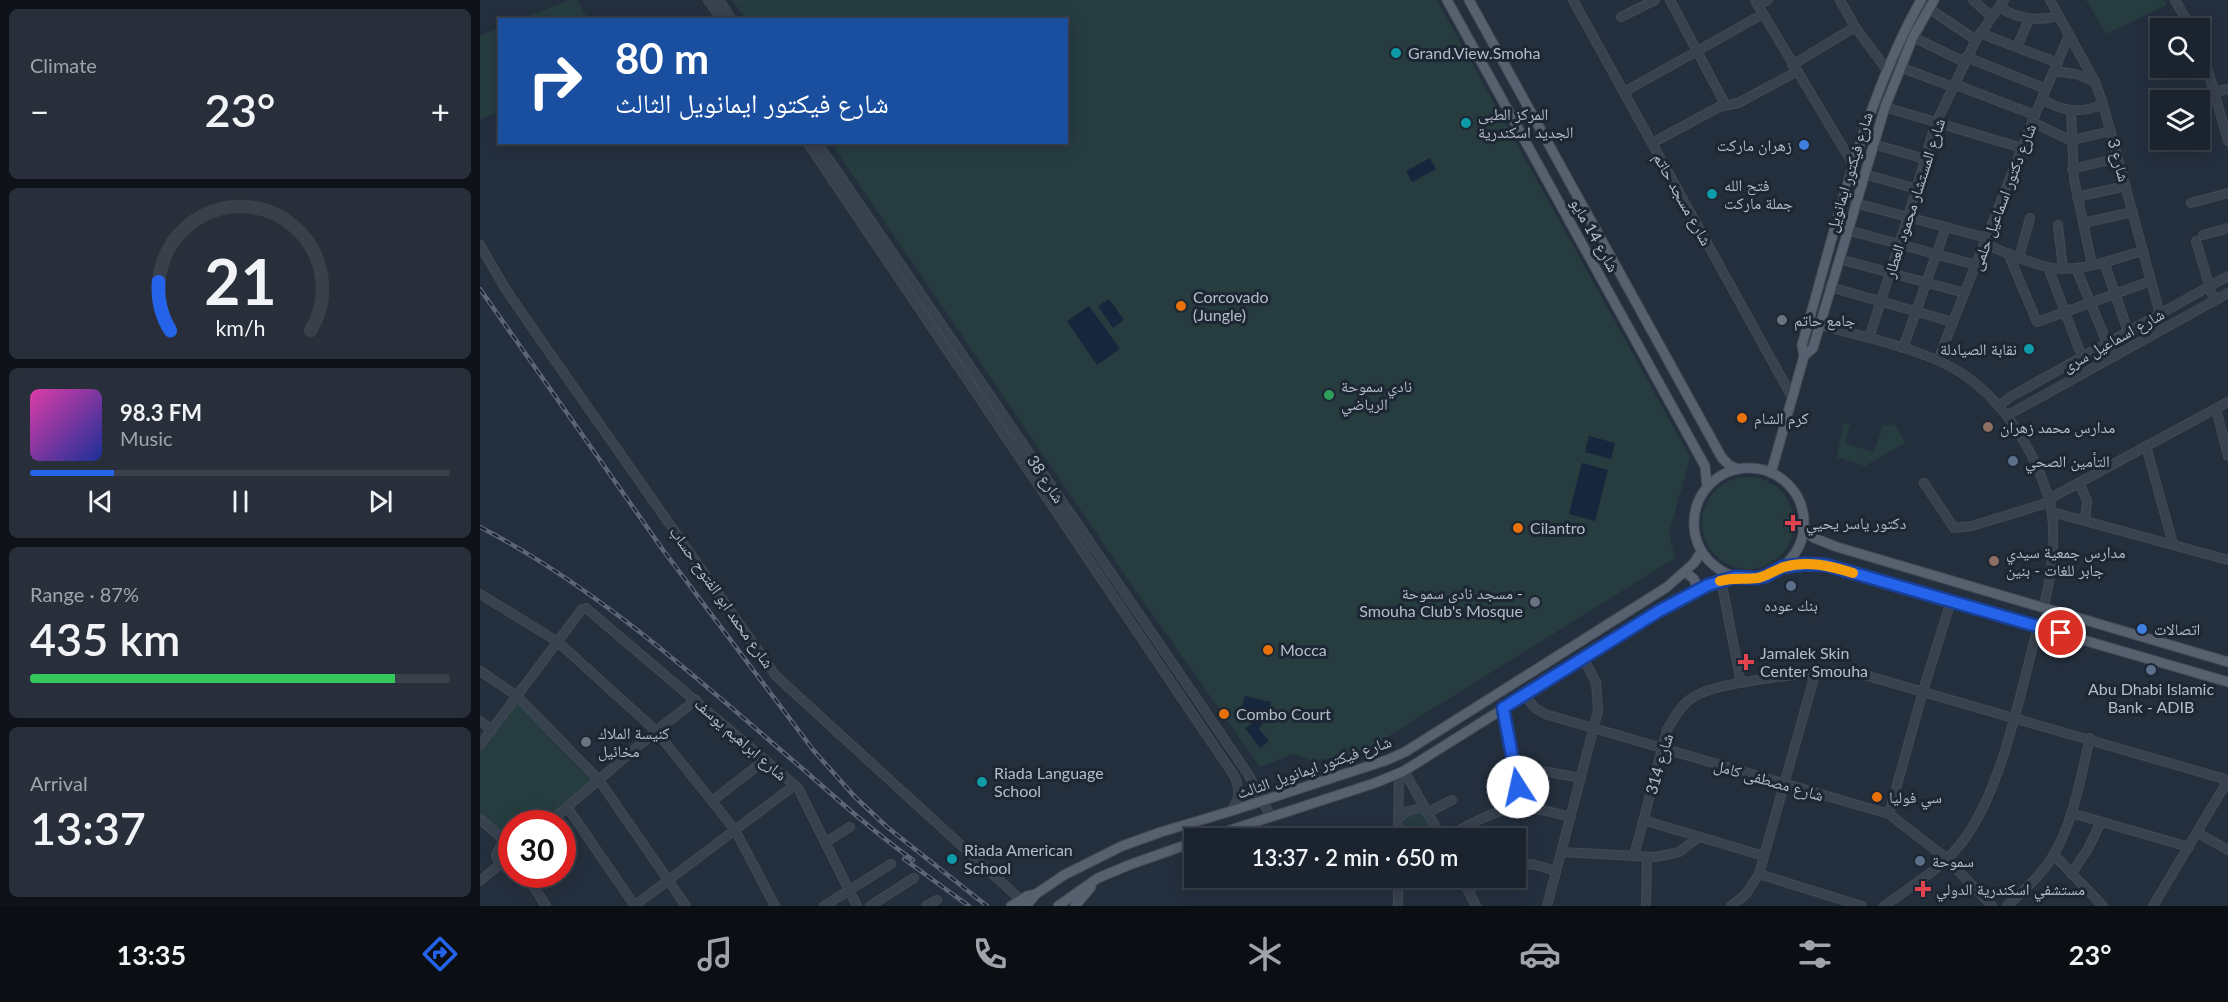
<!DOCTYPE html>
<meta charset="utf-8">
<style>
:root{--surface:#1b232e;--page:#282f3a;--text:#f1f3f6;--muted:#a0a4aa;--line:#39404a;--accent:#2563eb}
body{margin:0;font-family:Lato,"Noto Naskh Arabic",sans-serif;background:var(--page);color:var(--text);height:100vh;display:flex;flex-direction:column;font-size:22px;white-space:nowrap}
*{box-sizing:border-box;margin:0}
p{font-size:20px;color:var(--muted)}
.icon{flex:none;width:33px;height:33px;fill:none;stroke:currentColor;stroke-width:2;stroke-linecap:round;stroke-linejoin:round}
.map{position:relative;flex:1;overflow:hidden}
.details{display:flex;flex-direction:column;gap:9px;padding:9px;background:#0f1319;width:480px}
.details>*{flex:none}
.guide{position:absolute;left:18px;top:18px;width:570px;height:126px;border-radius:0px;box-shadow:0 3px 15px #0003,0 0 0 2px var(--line);background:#1a4fa0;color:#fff;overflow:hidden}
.buttons{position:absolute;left:1670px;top:18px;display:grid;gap:12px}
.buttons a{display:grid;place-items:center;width:60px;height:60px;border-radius:0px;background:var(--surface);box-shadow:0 3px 15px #0003,0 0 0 2px var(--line);font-size:30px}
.speed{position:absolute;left:18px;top:810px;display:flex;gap:12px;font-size:30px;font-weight:700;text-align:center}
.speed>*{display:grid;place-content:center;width:78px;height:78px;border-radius:50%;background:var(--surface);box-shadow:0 3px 15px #0003,0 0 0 2px var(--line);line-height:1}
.speed .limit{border:9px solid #d22;background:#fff;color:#111}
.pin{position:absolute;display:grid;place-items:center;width:51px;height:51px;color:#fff;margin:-26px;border:3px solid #fff;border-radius:50%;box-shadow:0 2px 6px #0007}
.me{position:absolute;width:66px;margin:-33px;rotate:350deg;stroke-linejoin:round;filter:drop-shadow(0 0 4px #0008)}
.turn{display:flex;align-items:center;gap:21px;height:126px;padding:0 18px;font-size:27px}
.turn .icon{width:78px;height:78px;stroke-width:2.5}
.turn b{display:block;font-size:42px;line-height:51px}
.big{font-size:45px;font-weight:600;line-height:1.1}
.details .widget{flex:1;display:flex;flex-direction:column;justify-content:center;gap:9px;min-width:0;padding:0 21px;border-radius:9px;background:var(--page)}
.details .dial{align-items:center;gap:0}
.dial svg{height:156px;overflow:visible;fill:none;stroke:var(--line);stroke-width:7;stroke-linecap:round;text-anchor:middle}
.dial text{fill:var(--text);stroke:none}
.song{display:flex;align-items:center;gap:18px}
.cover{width:72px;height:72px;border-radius:9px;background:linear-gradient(135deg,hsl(320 70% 55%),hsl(230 70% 35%))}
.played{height:6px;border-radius:3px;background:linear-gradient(90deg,var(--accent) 20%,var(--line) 20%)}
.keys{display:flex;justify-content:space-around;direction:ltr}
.heat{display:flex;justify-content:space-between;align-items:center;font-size:33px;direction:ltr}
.charge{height:9px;border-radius:4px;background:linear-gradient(90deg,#34c759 87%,var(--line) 0)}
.trip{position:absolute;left:704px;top:828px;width:342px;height:60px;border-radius:0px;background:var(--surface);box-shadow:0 3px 15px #0003,0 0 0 2px var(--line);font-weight:600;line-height:60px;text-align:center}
.dock{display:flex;height:96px;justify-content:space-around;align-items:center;background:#0b0e12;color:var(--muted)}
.dock .icon{width:42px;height:42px}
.dock .active{color:var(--accent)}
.dock b{font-size:27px;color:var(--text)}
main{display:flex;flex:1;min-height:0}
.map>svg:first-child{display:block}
.green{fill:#263c3f}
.water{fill:#17263c}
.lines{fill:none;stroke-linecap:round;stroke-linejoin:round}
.minor-casing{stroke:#414a57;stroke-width:10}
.major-casing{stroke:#414a57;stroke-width:11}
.minor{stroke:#38414e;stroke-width:8}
.major{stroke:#56606e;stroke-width:9}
.rail-casing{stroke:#5a6575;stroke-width:4.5}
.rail{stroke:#1d2633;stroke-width:2;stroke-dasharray:7;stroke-linecap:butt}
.route-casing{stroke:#184099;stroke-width:15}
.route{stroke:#2563eb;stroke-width:10}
.slow{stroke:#f59e0b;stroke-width:10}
.culture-dot{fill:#0f9aa8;stroke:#1d2633;stroke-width:2}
.shop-dot{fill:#3f7fe0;stroke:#1d2633;stroke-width:2}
.food-dot{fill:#e8710a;stroke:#1d2633;stroke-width:2}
.worship-dot{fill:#6b7280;stroke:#1d2633;stroke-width:2}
.leisure-dot{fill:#2e9e5b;stroke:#1d2633;stroke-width:2}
.education-dot{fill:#8d6e63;stroke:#1d2633;stroke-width:2}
.service-dot{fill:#5c6f8a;stroke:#1d2633;stroke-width:2}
.health-dot{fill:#e0444e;stroke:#1d2633;stroke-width:2}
.labels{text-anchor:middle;stroke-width:6;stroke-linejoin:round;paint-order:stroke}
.poi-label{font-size:16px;fill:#b4bcc9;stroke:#1d2633;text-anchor:start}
.street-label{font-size:16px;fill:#b4bcc9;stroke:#1d2633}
</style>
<main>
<section class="details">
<div class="widget"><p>Climate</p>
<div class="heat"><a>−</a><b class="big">23°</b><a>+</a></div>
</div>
<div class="widget dial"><svg viewBox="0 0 100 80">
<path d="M14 69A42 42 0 1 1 86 69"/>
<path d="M14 69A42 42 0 0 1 8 44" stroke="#2563eb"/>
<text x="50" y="56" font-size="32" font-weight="700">21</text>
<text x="50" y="72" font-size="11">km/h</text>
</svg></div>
<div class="widget">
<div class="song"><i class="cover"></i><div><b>98.3 FM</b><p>Music</p></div></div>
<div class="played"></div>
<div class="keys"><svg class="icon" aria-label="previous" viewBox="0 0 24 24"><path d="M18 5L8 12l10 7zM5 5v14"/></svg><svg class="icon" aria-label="pause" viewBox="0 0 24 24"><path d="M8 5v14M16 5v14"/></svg><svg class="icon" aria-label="next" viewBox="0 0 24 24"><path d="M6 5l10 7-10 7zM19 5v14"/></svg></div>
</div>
<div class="widget"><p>Range · 87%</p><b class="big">435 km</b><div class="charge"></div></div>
<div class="widget"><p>Arrival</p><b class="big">13:37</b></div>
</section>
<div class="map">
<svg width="1748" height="906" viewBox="0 0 1748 906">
<rect width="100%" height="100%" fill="#242f3e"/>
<g class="green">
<path d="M 89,0 L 97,0 L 108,19 L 41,19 Z"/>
<path d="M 252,0 L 957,0 L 1210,457 L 1189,534 L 1195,558 L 883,752 L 832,761 L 814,754 L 780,767 L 649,581 L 351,143 L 586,142 L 586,20 L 266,19 Z"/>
<path d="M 1606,0 L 1684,0 L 1687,5 L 1626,34 Z"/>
<path d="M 19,28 L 19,111 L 0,120 L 0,36 Z"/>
<path d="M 1363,423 L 1370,424 L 1365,443 L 1394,452 L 1403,425 L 1410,426 L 1414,423 L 1425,443 L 1385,466 L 1357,457 Z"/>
<circle cx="1268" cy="523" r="46"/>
<path d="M 36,697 L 119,780 L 66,823 L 32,824 L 31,841 L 21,844 L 0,824 L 0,742 Z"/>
<path d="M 935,811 L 943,813 L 956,838 L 924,838 L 924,818 Z"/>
</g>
<g class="water">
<path d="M 950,158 L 956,169 L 932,182 L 926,171 Z"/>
<path d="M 629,299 L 644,320 L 633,328 L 618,306 Z"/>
<path d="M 609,306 L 640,349 L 617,365 L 587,321 Z"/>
<path d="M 1109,436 L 1135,443 L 1131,459 L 1105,452 Z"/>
<path d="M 1102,463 L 1128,470 L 1115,521 L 1089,514 Z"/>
<path d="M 765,696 L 791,702 L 788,715 L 768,710 L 766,715 L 759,715 L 758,708 L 762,706 Z"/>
<path d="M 780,718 L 783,723 L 779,729 L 789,741 L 780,748 L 765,728 Z"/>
</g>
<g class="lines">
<defs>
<g id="minor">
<path d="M 228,0 L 242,20"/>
<path d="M 239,0 L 252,20"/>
<path d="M 1093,0 L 1312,397"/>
<path d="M 1190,0 L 1245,104"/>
<path d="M 1275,0 L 1374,166"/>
<path d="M 1360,0 L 1375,27 L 1407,70"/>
<path d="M 1493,0 L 1512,17"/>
<path d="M 1570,0 L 1615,82 L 1623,104 L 1684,329"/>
<path d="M 1695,0 L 1711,28"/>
<path d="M 1278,6 L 1288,0"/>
<path d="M 1519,7 C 1538,19 1557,22 1579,16"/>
<path d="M 1448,8 L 1496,40"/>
<path d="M 1141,17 L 1175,0"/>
<path d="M 1500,33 L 1578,63"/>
<path d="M 1433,37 L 1484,62"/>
<path d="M 1719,46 L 1729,74 L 1748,141"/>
<path d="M 1537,47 L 1549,19"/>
<path d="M 1486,57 L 1566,89"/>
<path d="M 1312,65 L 1375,27"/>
<path d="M 1420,67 L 1473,87"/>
<path d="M 1574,71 L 1596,74 L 1615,82"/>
<path d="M 1474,84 L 1555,115"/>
<path d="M 1144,92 L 1283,14"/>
<path d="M 1734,92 L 1748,89"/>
<path d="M 1562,99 C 1583,112 1601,114 1623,104"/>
<path d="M 1405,107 L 1542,148"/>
<path d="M 1591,111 L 1594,179 L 1612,265"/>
<path d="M 1552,122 L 1592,141"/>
<path d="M 1592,140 L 1631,131"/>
<path d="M 327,142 L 755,777 C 760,791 760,801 750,811"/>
<path d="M 337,142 L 768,774 L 791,817"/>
<path d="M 1172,143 L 1239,107 L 1258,103 L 1316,72"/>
<path d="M 1393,144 L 1445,159"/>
<path d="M 1592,169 L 1638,158"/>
<path d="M 1384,174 L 1437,189"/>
<path d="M 1597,197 L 1646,186"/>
<path d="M 1375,203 L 1507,238"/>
<path d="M 1711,203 L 1748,193"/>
<path d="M 1603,223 L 1653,212"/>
<path d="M 1578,225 L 1583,269"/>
<path d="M 1367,230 L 1496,265"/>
<path d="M 1723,235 L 1748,228"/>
<path d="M 1716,241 L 1734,301"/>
<path d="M 1505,244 C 1525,252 1546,262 1567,267 C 1598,274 1633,259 1663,251"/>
<path d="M 0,245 L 25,288 L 62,342 L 296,676 L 541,900"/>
<path d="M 1528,253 L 1557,322 L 1671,281"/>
<path d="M 1539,257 L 1550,218"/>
<path d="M 1359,259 L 1485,293"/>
<path d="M 1624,262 L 1648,331"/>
<path d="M 1568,267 L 1602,357"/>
<path d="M 1596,268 L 1633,357"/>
<path d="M 1350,287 L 1473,322"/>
<path d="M 1339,325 C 1378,335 1419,344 1457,360 C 1506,381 1538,424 1559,471 C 1564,485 1571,500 1572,515 C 1576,547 1571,578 1563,609"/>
<path d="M 1389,338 L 1428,217 L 1455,125 L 1496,40 L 1524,0"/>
<path d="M 1423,348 L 1466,227"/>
<path d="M 1458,360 L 1555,115 L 1589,35"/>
<path d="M 1519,406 L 1530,397 L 1748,276"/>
<path d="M 1736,409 L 1748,456"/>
<path d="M 1528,415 L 1748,293"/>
<path d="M 1666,446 L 1693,544"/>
<path d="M 1444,483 L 1474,528 L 1492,526 L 1570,502"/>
<path d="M 1599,483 L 1607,501 L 1605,521"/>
<path d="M 1569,499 L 1748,402"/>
<path d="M 1572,512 L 1748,560"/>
<path d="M 1241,580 L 1261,683"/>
<path d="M 0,594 L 78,642 L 176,731 L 255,830 L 295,906"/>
<path d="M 0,671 L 37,696 L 119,780 L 206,906"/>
<path d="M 1044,695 L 1055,708 L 1065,714 L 1409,814 L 1467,859 L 1512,906"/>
<path d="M 1023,708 L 1042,808"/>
<path d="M 0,721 L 12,730"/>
<path d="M 0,745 L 102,609 L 106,608 L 318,788 L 377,906"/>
<path d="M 1034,766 L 1101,778"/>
<path d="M 924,771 L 962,838"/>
<path d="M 232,801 L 285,760"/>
<path d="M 87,807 L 155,906"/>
<path d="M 947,813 L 972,800"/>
<path d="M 1591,813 L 1709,847"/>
<path d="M 1409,814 L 1443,691 L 1471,601"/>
<path d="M 919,817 L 928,811 L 944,807"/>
<path d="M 0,819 L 25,841"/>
<path d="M 1163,820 L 1284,856"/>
<path d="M 67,824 L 176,731 L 216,700"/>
<path d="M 1718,833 L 1748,850"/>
<path d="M 918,838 L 919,773"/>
<path d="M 964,838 C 990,825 1017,806 1048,808 C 1063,809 1077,814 1091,817"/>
<path d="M 32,841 L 22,843 L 16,855 L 20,864 L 32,869"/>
<path d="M 346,842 L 370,827"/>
<path d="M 1081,852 L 1175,857 L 1199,852 L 1219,837"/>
<path d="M 1574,855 L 1623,906"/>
<path d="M 1154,856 L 1187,730 C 1195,716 1202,703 1217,695 C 1240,682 1347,669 1374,672 L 1748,780"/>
<path d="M 1035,866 L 1052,864 L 1076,871"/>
<path d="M 46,874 L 66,906"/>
<path d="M 1279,874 L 1382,906"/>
<path d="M 1591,874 L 1608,849 L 1621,822"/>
<path d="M 982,878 L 996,906"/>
<path d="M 0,881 L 20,864"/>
<path d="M 988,889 L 1011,878"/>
<path d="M 154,906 L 315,785"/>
<path d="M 344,906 L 411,864"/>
<path d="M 390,906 L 434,878"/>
<path d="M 446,906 L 457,900"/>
<path d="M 918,906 L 918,878"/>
<path d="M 1067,906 L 1118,711 L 1116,682 L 1103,658"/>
<path d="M 1166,906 L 1167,857"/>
<path d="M 1251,906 L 1266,894 L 1279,874 L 1335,674"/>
<path d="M 1404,906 C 1430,887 1459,870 1479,846 C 1522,794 1540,692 1558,627"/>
<path d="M 1527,906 C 1541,892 1558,879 1569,862 C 1593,827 1600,779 1610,738"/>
<path d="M 1673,906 L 1748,780"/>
</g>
<g id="major">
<path d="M 967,0 L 1225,466 L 1227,487"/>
<path d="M 989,0 L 1242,458 L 1249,465 L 1258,469"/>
<path d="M 1324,356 L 1333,348 L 1405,107 L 1433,37 L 1454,0"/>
<circle cx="1269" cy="523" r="55"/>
<path d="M 1291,473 L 1324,356 L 1322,345 C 1355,232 1383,103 1441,0"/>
<path d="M 1323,529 L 1334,538 L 1357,547 L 1748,662"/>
<path d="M 1302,567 L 1335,564 L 1351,567 L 1748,682"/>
<path d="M 1205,572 L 1214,579 L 1218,591"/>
<path d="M 726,838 L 895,783 L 924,771 L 1179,611 L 1228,585 L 1255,577"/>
<path d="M 531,906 L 547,896 L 556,894 L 584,875 L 642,846 L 681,832 L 748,812 L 907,760 L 925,752 L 1187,587 L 1214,563 L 1221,552"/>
<path d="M 546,906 L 556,894"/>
<path d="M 578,906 L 618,878 L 649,865 L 714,842"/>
<path d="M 595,906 L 611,887"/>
</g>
</defs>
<use href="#minor" class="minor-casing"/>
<use href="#major" class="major-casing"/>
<use href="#minor" class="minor"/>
<use href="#major" class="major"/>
<defs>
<g id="rail">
<path d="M 0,289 L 183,550 L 334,751 L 375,797 L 407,827 L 507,906"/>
<path d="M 0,527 C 120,589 222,683 324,770 C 359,801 395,833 433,860"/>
<path d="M 424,859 L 489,906"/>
</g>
</defs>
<use href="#rail" class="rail-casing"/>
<use href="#rail" class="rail"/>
</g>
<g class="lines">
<defs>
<path id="route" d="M 1038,787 L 1023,708 L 1179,611 L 1228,585 L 1255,577 L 1276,578 L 1286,576 L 1302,567 L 1325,564 L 1346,565 L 1581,633"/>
</defs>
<use href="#route" class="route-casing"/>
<use href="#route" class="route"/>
<path class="slow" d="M 1240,581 C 1255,577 1264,580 1278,578 C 1287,576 1295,570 1304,567 C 1327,560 1351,566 1373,573"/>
</g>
<g class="culture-dot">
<circle cx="916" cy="53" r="6"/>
<circle cx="986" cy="123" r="6"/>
<circle cx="1232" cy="194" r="6"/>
<circle cx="1549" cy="349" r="6"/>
<circle cx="502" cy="782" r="6"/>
<circle cx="472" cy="859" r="6"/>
</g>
<g class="shop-dot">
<circle cx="1324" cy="145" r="6"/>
<circle cx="1662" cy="629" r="6"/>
</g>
<g class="food-dot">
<circle cx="701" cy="306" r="6"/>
<circle cx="1262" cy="418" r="6"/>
<circle cx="1038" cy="528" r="6"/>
<circle cx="788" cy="650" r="6"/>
<circle cx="744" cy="714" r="6"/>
<circle cx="1397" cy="797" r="6"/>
</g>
<g class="worship-dot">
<circle cx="1302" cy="320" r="6"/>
<circle cx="1055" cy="602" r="6"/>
<circle cx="106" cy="742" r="6"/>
</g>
<circle class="leisure-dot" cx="849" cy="395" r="6"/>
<g class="education-dot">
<circle cx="1508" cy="427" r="6"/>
<circle cx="1514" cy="561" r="6"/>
</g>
<g class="service-dot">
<circle cx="1533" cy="461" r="6"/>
<circle cx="1311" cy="586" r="6"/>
<circle cx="1671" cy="670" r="6"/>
<circle cx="1440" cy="861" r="6"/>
</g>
<g class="health-dot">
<path d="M1310 514h6v6h6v6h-6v6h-6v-6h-6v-6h6z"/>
<path d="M1263 653h6v6h6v6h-6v6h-6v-6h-6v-6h6z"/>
<path d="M1440 880h6v6h6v6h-6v6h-6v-6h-6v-6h6z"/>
</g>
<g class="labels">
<g class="poi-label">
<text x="928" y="59">Grand.View.Smoha</text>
<text x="998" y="120">المركز الطبى<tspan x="998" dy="18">الجديد اسكندرية</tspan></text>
<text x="1312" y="151" text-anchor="end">زهران ماركت</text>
<text x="1244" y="191">فتح الله<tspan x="1244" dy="18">جملة ماركت</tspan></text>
<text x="713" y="303">Corcovado<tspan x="713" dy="18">(Jungle)</tspan></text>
<text x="1314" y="326">جامع حاتم</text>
<text x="1537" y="355" text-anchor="end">نقابة الصيادلة</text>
<text x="861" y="392">نادي سموحة<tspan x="861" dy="18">الرياضي</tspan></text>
<text x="1274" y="424">كرم الشام</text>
<text x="1520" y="433">مدارس محمد زهران</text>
<text x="1545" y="467">التأمين الصحي</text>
<text x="1326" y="529">دكتور ياسر يحيي</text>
<text x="1050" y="534">Cilantro</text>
<text x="1526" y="558">مدارس جمعية سيدي<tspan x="1526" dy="18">جابر للغات - بنين</tspan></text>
<text x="1043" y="599" text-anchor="end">مسجد نادى سموحة -<tspan x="1043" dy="18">Smouha Club's Mosque</tspan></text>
<text x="1311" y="611" text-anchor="middle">بنك عوده</text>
<text x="1674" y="635">اتصالات</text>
<text x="800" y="656">Mocca</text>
<text x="1280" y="659">Jamalek Skin<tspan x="1280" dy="18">Center Smouha</tspan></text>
<text x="1671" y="695" text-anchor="middle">Abu Dhabi Islamic<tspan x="1671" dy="18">Bank - ADIB</tspan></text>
<text x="756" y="720">Combo Court</text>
<text x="118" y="739">كنيسة الملاك<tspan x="118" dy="18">مخائيل</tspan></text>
<text x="514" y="779">Riada Language<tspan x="514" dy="18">School</tspan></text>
<text x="1409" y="803">سي فوليا</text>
<text x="484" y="856">Riada American<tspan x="484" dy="18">School</tspan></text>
<text x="1452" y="867">سموحة</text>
<text x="1456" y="895">مستشفي اسكندرية الدولي</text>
</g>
<g class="street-label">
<text transform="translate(1639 160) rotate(75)" y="6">شارع 3</text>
<text transform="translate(1369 172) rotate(-73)" y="6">شارع فيكتور ايمانويل</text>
<text transform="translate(1523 197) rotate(-69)" y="6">شارع دكتور اسماعيل حلمى</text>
<text transform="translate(1434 198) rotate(-72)" y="6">شارع المستشار محمود العطار</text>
<text transform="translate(1203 199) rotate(61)" y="6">شارع مسجد حاتم</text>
<text transform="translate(1115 235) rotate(61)" y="6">شارع 14 مايو</text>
<text transform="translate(1633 340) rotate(-29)" y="6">شارع اسماعيل سرى</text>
<text transform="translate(566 479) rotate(56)" y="6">شارع 38</text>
<text transform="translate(242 597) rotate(55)" y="6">شارع محمد ابو الفتوح حساب</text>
<text transform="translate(261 739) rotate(41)" y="6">شارع ابراهيم يوسف</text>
<text transform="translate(1179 764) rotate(-74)" y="6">شارع 314</text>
<text transform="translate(834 767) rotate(-19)" y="6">شارع فيكتور ايمانويل الثالث</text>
<text transform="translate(1289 780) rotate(16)" y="6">شارع مصطفى كامل</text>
</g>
</g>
</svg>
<div class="buttons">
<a><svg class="icon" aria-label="search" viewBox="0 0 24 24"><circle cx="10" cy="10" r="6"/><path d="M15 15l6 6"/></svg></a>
<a><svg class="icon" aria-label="layers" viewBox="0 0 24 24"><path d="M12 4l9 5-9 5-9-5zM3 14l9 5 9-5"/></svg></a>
</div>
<div class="speed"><div class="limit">30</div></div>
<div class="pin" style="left:1581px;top:633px;background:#d93025"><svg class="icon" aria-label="arrive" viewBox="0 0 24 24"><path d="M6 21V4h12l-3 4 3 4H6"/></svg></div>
<svg class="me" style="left:1038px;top:787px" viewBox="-20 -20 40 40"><circle r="19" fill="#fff"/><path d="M0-13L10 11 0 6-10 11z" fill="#2563eb"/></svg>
<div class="trip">13:37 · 2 min · 650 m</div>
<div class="guide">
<div class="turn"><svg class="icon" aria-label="right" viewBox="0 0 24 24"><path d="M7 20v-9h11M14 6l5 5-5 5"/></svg><div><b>80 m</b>شارع فيكتور ايمانويل الثالث</div></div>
</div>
</div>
</main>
<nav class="dock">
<b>13:35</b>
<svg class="icon active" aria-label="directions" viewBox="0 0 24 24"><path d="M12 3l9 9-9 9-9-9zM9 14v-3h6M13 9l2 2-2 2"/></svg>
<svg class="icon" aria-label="music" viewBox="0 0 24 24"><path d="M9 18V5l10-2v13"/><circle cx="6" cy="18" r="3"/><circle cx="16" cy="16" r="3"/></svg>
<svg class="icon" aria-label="phone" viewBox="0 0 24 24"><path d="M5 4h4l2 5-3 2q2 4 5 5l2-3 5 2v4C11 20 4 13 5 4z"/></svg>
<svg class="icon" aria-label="climate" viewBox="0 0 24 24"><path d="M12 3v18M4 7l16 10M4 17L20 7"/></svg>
<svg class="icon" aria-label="car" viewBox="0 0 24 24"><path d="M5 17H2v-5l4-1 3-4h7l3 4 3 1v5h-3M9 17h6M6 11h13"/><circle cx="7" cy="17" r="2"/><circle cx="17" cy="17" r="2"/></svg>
<svg class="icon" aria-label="filters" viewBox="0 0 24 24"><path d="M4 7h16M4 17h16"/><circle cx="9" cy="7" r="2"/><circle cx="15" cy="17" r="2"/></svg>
<b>23°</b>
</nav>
